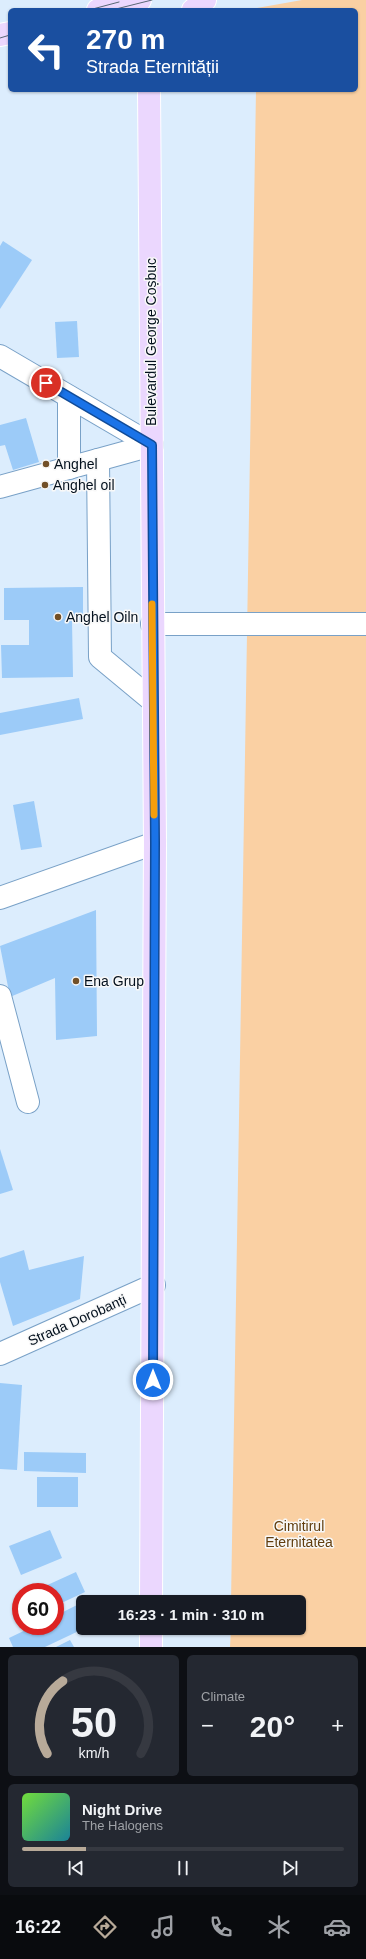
<!DOCTYPE html>
<meta charset="utf-8">
<style>
:root{--surface:#171b24;--page:#242831;--text:#f1f3f6;--muted:#9ea1a6;--line:#363941;--accent:#b8aa99}
body{margin:0;font-family:Helvetica,sans-serif;background:var(--page);color:var(--text);height:100vh;display:flex;flex-direction:column;font-size:15px;white-space:nowrap}
*{box-sizing:border-box;margin:0}
p{font-size:13px;color:var(--muted)}
.icon{flex:none;width:22px;height:22px;fill:none;stroke:currentColor;stroke-width:2;stroke-linecap:round;stroke-linejoin:round}
.map{position:relative;height:1647px;overflow:hidden}
.details{display:flex;flex-direction:column;gap:8px;padding:8px;background:#0d0f14;flex:1}
.details>*{flex:none}
.top-card{position:absolute;left:8px;top:8px;width:350px;height:84px;border-radius:6px;box-shadow:0 1px 3px #0004;background:#1a4fa0;color:#fff;overflow:hidden}
.speed{position:absolute;left:12px;top:1583px;display:flex;gap:8px;font-size:20px;font-weight:700;text-align:center}
.speed>*{display:grid;place-content:center;width:52px;height:52px;border-radius:50%;background:var(--surface);box-shadow:0 1px 3px #0004;line-height:1}
.speed .limit{border:6px solid #d22;background:#fff;color:#111}
.pin{position:absolute;display:grid;place-items:center;width:34px;height:34px;color:#fff;margin:-17px;border:2px solid #fff;border-radius:50%;box-shadow:0 1px 4px #0007}
.me{position:absolute;width:44px;margin:-22px;rotate:0deg;stroke-linejoin:round;filter:drop-shadow(0 0 3px #0008)}
.turn{display:flex;align-items:center;gap:14px;height:84px;padding:0 12px;font-size:18px}
.turn .icon{width:52px;height:52px;stroke-width:2.5}
.turn b{display:block;font-size:28px;line-height:34px}
.big{font-size:30px;font-weight:600;line-height:1.1}
.details .card{flex:1;display:flex;flex-direction:column;justify-content:center;gap:6px;min-width:0;padding:0 14px;border-radius:6px;background:var(--page)}
.details .dial{align-items:center;gap:0}
.dial svg{height:104px;overflow:visible;fill:none;stroke:var(--line);stroke-width:7;stroke-linecap:round;text-anchor:middle}
.dial text{fill:var(--text);stroke:none}
.song{display:flex;align-items:center;gap:12px}
.cover{width:48px;height:48px;border-radius:6px;background:linear-gradient(135deg,hsl(100 70% 55%),hsl(190 70% 35%))}
.played{height:4px;border-radius:2px;background:linear-gradient(90deg,var(--accent) 20%,var(--line) 20%)}
.keys{display:flex;justify-content:space-around;direction:ltr}
.heat{display:flex;justify-content:space-between;align-items:center;font-size:22px;direction:ltr}
.details .tiles{flex:1;display:grid;gap:8px;grid-template-columns:1fr 1fr}
.card:last-child{grid-column:span 2}
.trip{position:absolute;left:76px;top:1595px;width:230px;height:40px;border-radius:6px;background:var(--surface);box-shadow:0 1px 3px #0004;font-weight:600;line-height:40px;text-align:center}
.menu{display:flex;height:64px;justify-content:space-around;align-items:center;background:#090b0e;color:var(--muted)}
.menu .icon{width:28px;height:28px}
.menu .current{color:var(--accent)}
.menu b{font-size:18px;color:var(--text)}
.map>svg:first-child{display:block}
.green{fill:#fad0a3}
.building{fill:#9ccbf8}
.lines{fill:none;stroke-linecap:round;stroke-linejoin:round}
.minor-casing{stroke:#79a1c7;stroke-width:24}
.major-casing{stroke:#fff;stroke-width:24}
.minor{stroke:#fff;stroke-width:22}
.major{stroke:#ebd7fe;stroke-width:22}
.tram{stroke:#586775;stroke-width:1}
.route-casing{stroke:#114b97;stroke-width:10}
.route{stroke:#1a73e8;stroke-width:7}
.slow{stroke:#f59e0b;stroke-width:7}
.poi-dot{fill:#725028;stroke:#f8f8f8;stroke-width:1.5}
.labels{text-anchor:middle;stroke-width:3;stroke-linejoin:round;paint-order:stroke}
.street-label{font-size:14px;fill:#03101d;stroke:#f8f8f8}
.poi-label{font-size:14px;fill:#03101d;stroke:#f8f8f8;text-anchor:start}
.park-label{font-size:14px;fill:#613d0d;stroke:#f8f8f8}
</style>
<div class="map">
<svg width="366" height="1647" viewBox="0 0 366 1647">
<rect width="100%" height="100%" fill="#dcedfd"/>
<path class="green" d="M 302,0 L 366,0 L 366,1647 L 230,1647 L 231,1628 L 299,1628 L 299,1602 L 231,1602 L 256,90 L 356,90 L 356,10 L 257,10 L 257,8 Z"/>
<g class="building">
<path d="M 3,241 L 32,260 L 0,309 L 0,246 Z"/>
<path d="M 77,321 L 79,357 L 57,358 L 55,322 Z"/>
<path d="M 26,418 L 39,462 L 13,470 L 5,445 L 0,446 L 0,425 Z"/>
<path d="M 83,587 L 83,620 L 72,620 L 73,677 L 2,678 L 1,645 L 29,645 L 29,620 L 4,620 L 4,588 Z"/>
<path d="M 79,698 L 83,719 L 0,735 L 0,713 Z"/>
<path d="M 34,801 L 42,847 L 21,850 L 13,805 Z"/>
<path d="M 96,910 L 97,1036 L 56,1040 L 55,978 L 10,997 L 0,946 Z"/>
<path d="M 0,1149 L 13,1190 L 0,1194 Z"/>
<path d="M 24,1250 L 29,1270 L 84,1256 L 80,1299 L 13,1326 L 0,1282 L 0,1258 Z"/>
<path d="M 0,1383 L 22,1385 L 17,1470 L 0,1469 Z"/>
<path d="M 24,1452 L 86,1453 L 86,1473 L 24,1471 Z"/>
<rect x="37" y="1477" width="41" height="30"/>
<path d="M 50,1530 L 62,1558 L 21,1575 L 9,1546 Z"/>
<path d="M 76,1572 L 85,1592 L 55,1606 L 55,1592 L 32,1592 Z"/>
<path d="M 77,1605 L 83,1617 L 83,1629 L 45,1647 L 13,1647 L 9,1638 L 34,1626 L 55,1626 L 55,1616 Z"/>
<path d="M 70,1640 L 74,1647 L 56,1647 Z"/>
</g>
<g class="lines">
<defs>
<g id="minor">
<path d="M 0,356 L 152,445"/>
<path d="M 69,397 L 69,468"/>
<path d="M 98,460 L 100,657 L 153,701"/>
<path d="M 0,487 L 152,445"/>
<path d="M 152,624 L 366,624"/>
<path d="M 0,898 L 155,843"/>
<path d="M 0,996 L 28,1102"/>
<path d="M 0,1354 L 154,1285"/>
</g>
<g id="major">
<path d="M 98,10 L 140,0"/>
<path d="M 193,10 L 205,0"/>
<path d="M 0,35 L 10,33"/>
<path d="M 149,90 L 155,843 L 151,1602"/>
<path d="M 151,1647 L 151,1628"/>
</g>
</defs>
<use href="#minor" class="minor-casing"/>
<use href="#major" class="major-casing"/>
<use href="#minor" class="minor"/>
<use href="#major" class="major"/>
<g class="tram">
<path d="M 89,10 L 119,2"/>
<path d="M 112,10 L 152,0"/>
<path d="M 0,38 L 10,35"/>
</g>
</g>
<g class="lines">
<defs>
<path id="route" d="M 46,383 L 152,445 L 155,843 L 153,1380"/>
</defs>
<use href="#route" class="route-casing"/>
<use href="#route" class="route"/>
<path class="slow" d="M 152,604 L 154,815"/>
</g>
<g class="poi-dot">
<circle cx="46" cy="464" r="4"/>
<circle cx="45" cy="485" r="4"/>
<circle cx="58" cy="617" r="4"/>
<circle cx="76" cy="981" r="4"/>
</g>
<g class="labels">
<g class="street-label">
<text transform="translate(151 342) rotate(-90)" y="5">Bulevardul George Coșbuc</text>
<text transform="translate(77 1320) rotate(-24)" y="5">Strada Dorobanți</text>
</g>
<g class="poi-label">
<text x="54" y="469">Anghel</text>
<text x="53" y="490">Anghel oil</text>
<text x="66" y="622">Anghel Oiln</text>
<text x="84" y="986">Ena Grup</text>
</g>
<g class="park-label">
<text x="299" y="1531">Cimitirul<tspan x="299" dy="16">Eternitatea</tspan></text>
</g>
</g>
</svg>
<div class="speed"><div class="limit">60</div></div>
<div class="pin" style="left:46px;top:383px;background:#d93025"><svg class="icon" aria-label="arrive" viewBox="0 0 24 24"><path d="M6 21V4h12l-3 4 3 4H6"/></svg></div>
<svg class="me" style="left:153px;top:1380px" viewBox="-20 -20 40 40"><circle r="17" fill="#1a73e8" stroke="#fff" stroke-width="3"/><path d="M0-11L8 9 0 5-8 9z" fill="#fff"/></svg>
<div class="trip">16:23 · 1 min · 310 m</div>
<div class="top-card">
<div class="turn"><svg class="icon" aria-label="left" viewBox="0 0 24 24"><path d="M17 20v-9H6M10 6l-5 5 5 5"/></svg><div><b>270 m</b>Strada Eternității</div></div>
</div>
</div>
<section class="details">
<div class="tiles">
<div class="card dial"><svg viewBox="0 0 100 80">
<path d="M14 69A42 42 0 1 1 86 69"/>
<path d="M14 69A42 42 0 0 1 26 13" stroke="#b8aa99"/>
<text x="50" y="56" font-size="32" font-weight="700">50</text>
<text x="50" y="72" font-size="11">km/h</text>
</svg></div>
<div class="card"><p>Climate</p>
<div class="heat"><a>−</a><b class="big">20°</b><a>+</a></div>
</div>
<div class="card">
<div class="song"><i class="cover"></i><div><b>Night Drive</b><p>The Halogens</p></div></div>
<div class="played"></div>
<div class="keys"><svg class="icon" aria-label="previous" viewBox="0 0 24 24"><path d="M18 5L8 12l10 7zM5 5v14"/></svg><svg class="icon" aria-label="pause" viewBox="0 0 24 24"><path d="M8 5v14M16 5v14"/></svg><svg class="icon" aria-label="next" viewBox="0 0 24 24"><path d="M6 5l10 7-10 7zM19 5v14"/></svg></div>
</div>
</div>
</section>
<nav class="menu">
<b>16:22</b>
<svg class="icon current" aria-label="directions" viewBox="0 0 24 24"><path d="M12 3l9 9-9 9-9-9zM9 14v-3h6M13 9l2 2-2 2"/></svg>
<svg class="icon" aria-label="music" viewBox="0 0 24 24"><path d="M9 18V5l10-2v13"/><circle cx="6" cy="18" r="3"/><circle cx="16" cy="16" r="3"/></svg>
<svg class="icon" aria-label="phone" viewBox="0 0 24 24"><path d="M5 4h4l2 5-3 2q2 4 5 5l2-3 5 2v4C11 20 4 13 5 4z"/></svg>
<svg class="icon" aria-label="climate" viewBox="0 0 24 24"><path d="M12 3v18M4 7l16 10M4 17L20 7"/></svg>
<svg class="icon" aria-label="car" viewBox="0 0 24 24"><path d="M5 17H2v-5l4-1 3-4h7l3 4 3 1v5h-3M9 17h6M6 11h13"/><circle cx="7" cy="17" r="2"/><circle cx="17" cy="17" r="2"/></svg>
</nav>
